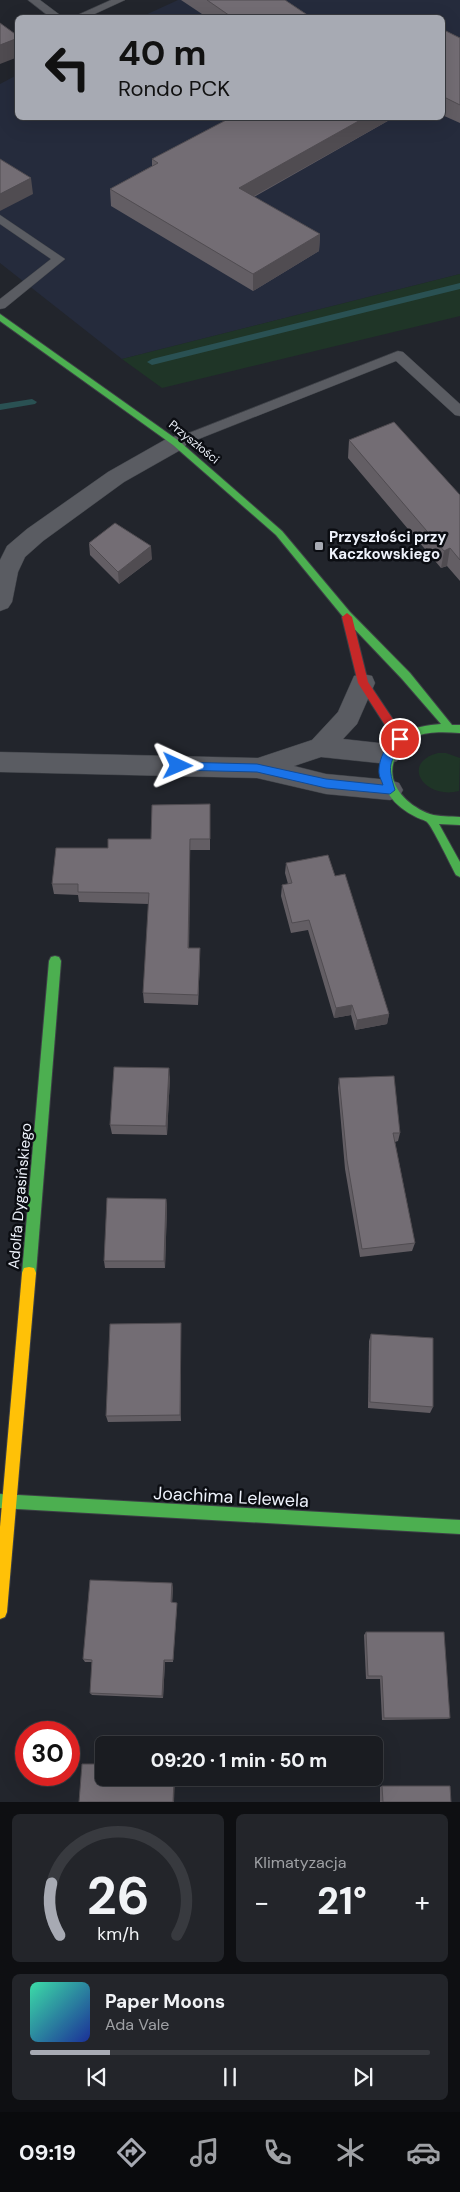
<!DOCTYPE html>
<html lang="pl">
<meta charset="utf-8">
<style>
:root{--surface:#1a1c21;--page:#23252a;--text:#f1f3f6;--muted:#9fa1a5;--line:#383a3f;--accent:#a7aab3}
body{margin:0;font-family:"DM Sans",sans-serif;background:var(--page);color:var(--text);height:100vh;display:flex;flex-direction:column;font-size:19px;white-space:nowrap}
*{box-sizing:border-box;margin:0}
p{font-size:16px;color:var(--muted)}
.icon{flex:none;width:28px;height:28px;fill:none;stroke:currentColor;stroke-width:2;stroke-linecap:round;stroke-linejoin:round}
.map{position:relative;height:1802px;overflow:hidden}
.sheet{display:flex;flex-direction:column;gap:12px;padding:12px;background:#0e0f12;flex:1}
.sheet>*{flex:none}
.banner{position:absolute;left:15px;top:15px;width:430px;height:105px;border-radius:8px;box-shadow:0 5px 20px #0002,0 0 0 1px var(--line);background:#a7aab3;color:#111;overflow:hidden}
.speed{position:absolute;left:15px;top:1721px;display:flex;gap:10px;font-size:25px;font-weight:700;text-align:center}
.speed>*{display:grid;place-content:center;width:65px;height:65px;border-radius:50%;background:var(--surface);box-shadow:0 5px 20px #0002,0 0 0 1px var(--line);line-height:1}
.speed .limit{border:8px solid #d22;background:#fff;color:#111}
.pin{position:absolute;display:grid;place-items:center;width:42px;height:42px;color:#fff;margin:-21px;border:2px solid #fff;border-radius:50%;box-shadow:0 1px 5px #0007}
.me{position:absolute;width:55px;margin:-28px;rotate:91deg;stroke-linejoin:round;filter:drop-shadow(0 0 4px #0008)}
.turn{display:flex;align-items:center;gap:18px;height:105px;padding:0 20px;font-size:22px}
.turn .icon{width:65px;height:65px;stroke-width:2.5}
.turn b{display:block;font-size:35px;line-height:42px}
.big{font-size:38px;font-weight:800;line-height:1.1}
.sheet .card{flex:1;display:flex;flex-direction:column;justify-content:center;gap:8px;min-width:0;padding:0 18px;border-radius:8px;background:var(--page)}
.sheet .dial{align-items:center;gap:0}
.dial svg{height:130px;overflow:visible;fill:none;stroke:var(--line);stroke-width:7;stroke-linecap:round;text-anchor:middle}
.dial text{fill:var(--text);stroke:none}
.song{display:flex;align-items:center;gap:15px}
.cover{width:60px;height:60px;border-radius:8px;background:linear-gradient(135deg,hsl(160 70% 55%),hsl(230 70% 35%))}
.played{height:5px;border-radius:2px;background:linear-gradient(90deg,var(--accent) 20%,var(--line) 20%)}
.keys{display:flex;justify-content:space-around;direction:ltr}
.heat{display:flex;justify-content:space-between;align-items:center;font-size:28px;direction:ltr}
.sheet .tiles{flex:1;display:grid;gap:12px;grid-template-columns:1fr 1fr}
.card:last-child{grid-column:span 2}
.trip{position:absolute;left:95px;top:1736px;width:288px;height:50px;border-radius:8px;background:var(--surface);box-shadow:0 5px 20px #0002,0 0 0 1px var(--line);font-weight:800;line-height:50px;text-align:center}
.tab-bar{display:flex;height:80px;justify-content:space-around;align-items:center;background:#0a0b0d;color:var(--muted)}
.tab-bar .icon{width:35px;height:35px}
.tab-bar .on{color:var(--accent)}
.tab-bar b{font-size:22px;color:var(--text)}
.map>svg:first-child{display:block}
.built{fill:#252b3c}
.green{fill:#1f3527}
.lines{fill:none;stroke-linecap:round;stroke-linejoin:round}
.stream{fill:#2a5153;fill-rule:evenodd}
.lane-casing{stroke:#3d4046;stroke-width:1}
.street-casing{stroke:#3d4046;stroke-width:1}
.fast-casing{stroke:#3d4046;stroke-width:2}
.slow-casing{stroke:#3d4046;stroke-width:2}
.jam-casing{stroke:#3d4046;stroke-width:2}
.lane{fill:#5a5c62;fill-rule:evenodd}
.street{fill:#5a5c62;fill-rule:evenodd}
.fast{fill:#4caf50;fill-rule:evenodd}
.slow{fill:#ffc107;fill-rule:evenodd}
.jam{fill:#c62828;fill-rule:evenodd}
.wall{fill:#635e64}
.shaded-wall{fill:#504c51}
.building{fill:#736d74;stroke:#504c51}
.route{fill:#1a73e8;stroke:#114b97}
.poi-dot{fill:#a7aab3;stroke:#0b0d12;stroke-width:2}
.labels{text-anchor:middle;stroke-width:5;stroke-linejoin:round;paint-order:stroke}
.far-street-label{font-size:12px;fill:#eef2fb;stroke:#0b0d12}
.poi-label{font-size:15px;font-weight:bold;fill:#eef2fb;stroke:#0b0d12;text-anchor:start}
.street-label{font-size:15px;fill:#eef2fb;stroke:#0b0d12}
.near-street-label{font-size:18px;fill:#eef2fb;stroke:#0b0d12}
</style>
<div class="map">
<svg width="460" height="1802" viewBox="0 0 460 1802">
<rect width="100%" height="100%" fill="#22252c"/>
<path class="built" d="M 178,0 L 460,0 L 460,274 L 122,359 L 0,263 L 0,84 L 17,75 L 18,118 L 442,118 L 442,18 L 141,17 Z"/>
<g class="green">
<path d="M 460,274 L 460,316 L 162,388 L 122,359 Z"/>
<path d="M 438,753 L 446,753 L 460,758 L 459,791 C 424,800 400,763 438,753 Z"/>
</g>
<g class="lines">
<g class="stream">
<path d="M 460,283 L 460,289 L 152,365 L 147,362 L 152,359 Z"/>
<path d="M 32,399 L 37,402 L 35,404 L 0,410 L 0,404 Z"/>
</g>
<defs>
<g id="lane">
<path d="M 28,0 L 40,0 L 64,18 L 51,18 Z"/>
<path d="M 111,0 L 125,0 L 86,18 L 71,18 Z"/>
<path d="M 0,215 L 65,259 L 5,308 L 0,309 L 0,299 L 51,259 L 0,224 Z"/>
<path d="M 398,351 L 403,352 L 460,404 L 460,416 L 455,415 L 396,361 L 181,446 L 171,446 L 169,443 L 171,440 Z"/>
</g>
<g id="street">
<path d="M 176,436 L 184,438 L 187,443 L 184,448 L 124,482 L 43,541 L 25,557 L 18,572 L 12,602 L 8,608 L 0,611 L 0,560 L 7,546 L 27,529 L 108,472 L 168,438 Z"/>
<path d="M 363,674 L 372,676 L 375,683 L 357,724 L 343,739 L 388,744 L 397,747 L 401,754 L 397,761 L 388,764 L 321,757 L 294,766 L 326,774 L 390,780 L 399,783 L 403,790 L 399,797 L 390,800 L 326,794 L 257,778 L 0,772 L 0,752 L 258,758 L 312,740 L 338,712 L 354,676 Z"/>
</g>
<g id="fast">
<path d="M 0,314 L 179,441 L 282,531 L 350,612 L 410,673 L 452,725 L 460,725 L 460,733 C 445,732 428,731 415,737 C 407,741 400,748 396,756 C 383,782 406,805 430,814 C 439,817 450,816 460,817 L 460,825 L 439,824 L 460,862 L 460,877 L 456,875 C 451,866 432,826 427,822 C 425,820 419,819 416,817 C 406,812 396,805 390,796 C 375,775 382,747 404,733 C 414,727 428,725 441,724 L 402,679 L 344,618 L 276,535 L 173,445 L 0,321 Z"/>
<path d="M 55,956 L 59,957 L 61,961 L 36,1273 L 34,1278 L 29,1279 L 24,1278 L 22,1273 L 49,961 L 51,957 Z"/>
<path d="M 0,1494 L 460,1520 L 460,1534 L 0,1508 Z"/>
</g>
<path id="slow" d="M 29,1267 L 34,1268 L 36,1273 L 7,1612 L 5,1617 L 0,1619 L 0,1527 L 22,1273 L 24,1268 Z"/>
<path id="jam" d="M 347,613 L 352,617 L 368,682 L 404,736 L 405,739 L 404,742 L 396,742 L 358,683 L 342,617 Z"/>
</defs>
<use href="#lane" class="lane-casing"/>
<use href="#street" class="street-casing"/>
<use href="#fast" class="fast-casing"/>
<use href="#slow" class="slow-casing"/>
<use href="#jam" class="jam-casing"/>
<use href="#lane" class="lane"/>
<use href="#street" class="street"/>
<use href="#fast" class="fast"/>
<use href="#slow" class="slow"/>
<use href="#jam" class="jam"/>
</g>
<g class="wall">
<path d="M 181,0 L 285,0 L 312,18 L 208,18 Z"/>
<path d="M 442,29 L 460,38 L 460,123 L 442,115 Z"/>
<path d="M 230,118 L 393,118 L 254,197 L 320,234 L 319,251 L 253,291 L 111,206 L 110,189 L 152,166 L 152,159 Z"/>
<path d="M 349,440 L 460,495 L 460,581 L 447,566 L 441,568 L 348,458 Z"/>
<path d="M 89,543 L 152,559 L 119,584 L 90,555 Z"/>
<path d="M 210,804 L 210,850 L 190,850 L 189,948 L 200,958 L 198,1005 L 144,1003 L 143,993 L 149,904 L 79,902 L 78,895 L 54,894 L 52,884 L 108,848 L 151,839 Z"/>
<path d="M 286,863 L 335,876 L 389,1014 L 387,1024 L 355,1030 L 351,1015 L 334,1018 L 308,930 L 291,933 L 281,896 L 282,885 L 288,884 L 285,873 Z"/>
<path d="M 170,1077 L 167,1135 L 112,1134 L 110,1125 Z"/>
<path d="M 339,1078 L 400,1133 L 398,1141 L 395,1142 L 415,1243 L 412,1251 L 360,1257 L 345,1169 L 338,1088 Z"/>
<path d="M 166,1199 L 167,1207 L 165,1268 L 105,1268 L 104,1261 Z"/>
<path d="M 181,1330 L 181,1421 L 108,1422 L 106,1416 Z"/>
<path d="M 371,1334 L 433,1407 L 430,1413 L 368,1408 L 369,1341 Z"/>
<path d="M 173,1587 L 172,1602 L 177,1603 L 177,1606 L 173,1662 L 165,1662 L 163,1698 L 92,1695 L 90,1693 L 92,1662 L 85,1662 L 83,1659 Z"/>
<path d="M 366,1632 L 450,1718 L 447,1719 L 382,1720 L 380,1679 L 366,1679 L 364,1635 Z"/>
<path d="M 382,1786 L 451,1802 L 380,1802 L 380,1787 Z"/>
</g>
<g class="shaded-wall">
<path d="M 18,38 L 18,57 L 0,64 L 0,45 Z"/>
<path d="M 364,118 L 393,118 L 238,205 L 239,188 Z"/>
<path d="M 31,178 L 33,194 L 0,211 L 0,194 Z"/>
<path d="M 320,234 L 319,251 L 253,291 L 253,274 Z"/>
<path d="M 151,546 L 152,559 L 119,584 L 118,572 Z"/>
<path d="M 450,548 L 447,566 L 441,568 L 444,551 Z"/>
<path d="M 190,839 L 190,850 L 189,958 L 188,948 Z"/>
<path d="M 200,948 L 200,958 L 198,1005 L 198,995 Z"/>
<path d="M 352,1005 L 351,1015 L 334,1018 L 336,1008 Z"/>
<path d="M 389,1014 L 387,1024 L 355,1030 L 357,1020 Z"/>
<path d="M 169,1068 L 170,1077 L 167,1135 L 166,1126 Z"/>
<path d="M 166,1199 L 167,1207 L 165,1268 L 164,1261 Z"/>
<path d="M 181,1323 L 181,1421 L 180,1415 Z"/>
<path d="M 172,1583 L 173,1587 L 172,1606 L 171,1602 Z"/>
<path d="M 164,1660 L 165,1662 L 163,1698 L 162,1696 Z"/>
<path d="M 174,1781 L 175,1781 L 174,1802 L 173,1802 Z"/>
</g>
<g class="building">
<path d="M 207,0 L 285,0 L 312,18 L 233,18 Z"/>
<path d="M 0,23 L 18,36 L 18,38 L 0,45 Z"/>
<path d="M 442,29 L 460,38 L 460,105 L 442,96 Z"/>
<path d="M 230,118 L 364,118 L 239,188 L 320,234 L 253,274 L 110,189 L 158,163 L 152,159 Z"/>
<path d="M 0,159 L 31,178 L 0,194 Z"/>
<path d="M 394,422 L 460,495 L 460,560 L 450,548 L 444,551 L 349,440 Z"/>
<path d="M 115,523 L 151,546 L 118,572 L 89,543 Z"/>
<path d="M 210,804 L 210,839 L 190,839 L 188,948 L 200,948 L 198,995 L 143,993 L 149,893 L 78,892 L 78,884 L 52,884 L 56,848 L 108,848 L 108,839 L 151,839 L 152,805 Z"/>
<path d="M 328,855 L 335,876 L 345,874 L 389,1014 L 357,1020 L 352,1005 L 336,1008 L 309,920 L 292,923 L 282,885 L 292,883 L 286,863 Z"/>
<path d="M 114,1067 L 169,1068 L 166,1126 L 110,1125 Z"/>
<path d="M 394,1076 L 400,1133 L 393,1133 L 415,1243 L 362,1249 L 347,1160 L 339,1078 Z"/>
<path d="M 107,1198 L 166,1199 L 164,1261 L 104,1261 Z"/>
<path d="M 181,1323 L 180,1415 L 106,1416 L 110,1324 Z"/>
<path d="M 371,1334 L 433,1338 L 433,1407 L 370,1402 Z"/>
<path d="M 90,1580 L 172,1583 L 171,1602 L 177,1603 L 173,1660 L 164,1660 L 162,1696 L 90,1693 L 92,1660 L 83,1659 Z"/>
<path d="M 366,1632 L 444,1632 L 450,1718 L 384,1718 L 382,1676 L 368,1676 Z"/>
<path d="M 82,1764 L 104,1764 L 104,1778 L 136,1778 L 136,1781 L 174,1781 L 173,1802 L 79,1802 Z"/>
<path d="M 382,1786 L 450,1786 L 451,1802 L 383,1802 Z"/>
</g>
<path class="route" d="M 400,735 L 405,739 C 391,763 386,761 395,790 L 390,794 L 326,788 L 257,772 L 178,770 L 173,766 L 178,762 L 257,764 L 326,779 L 383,785 C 382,781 379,777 379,773 C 378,760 387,740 400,735 Z"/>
<rect class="poi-dot" x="314" y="541" width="10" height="10" rx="2.5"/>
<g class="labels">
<g class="far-street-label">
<text transform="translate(194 442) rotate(39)" y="4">Przyszłości</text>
</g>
<g class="poi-label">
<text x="329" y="542">Przyszłości przy<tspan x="329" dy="17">Kaczkowskiego</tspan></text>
</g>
<g class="street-label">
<text transform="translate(20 1196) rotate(-85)" y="5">Adolfa Dygasińskiego</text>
</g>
<g class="near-street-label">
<text transform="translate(231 1497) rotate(3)" y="6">Joachima Lelewela</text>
</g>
</g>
</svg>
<div class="speed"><div class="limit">30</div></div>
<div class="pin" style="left:400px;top:739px;background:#d93025"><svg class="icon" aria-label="arrive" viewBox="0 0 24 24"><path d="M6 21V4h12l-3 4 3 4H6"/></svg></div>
<svg class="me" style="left:178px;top:766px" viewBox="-20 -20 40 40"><path d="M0-17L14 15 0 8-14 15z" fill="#1a73e8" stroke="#fff" stroke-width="4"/></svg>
<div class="trip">09:20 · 1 min · 50 m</div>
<div class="banner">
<div class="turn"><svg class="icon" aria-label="left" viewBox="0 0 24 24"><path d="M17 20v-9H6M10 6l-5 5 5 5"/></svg><div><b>40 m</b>Rondo PCK</div></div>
</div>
</div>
<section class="sheet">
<div class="tiles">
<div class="card dial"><svg viewBox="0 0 100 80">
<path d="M14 69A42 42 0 1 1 86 69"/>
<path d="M14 69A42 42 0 0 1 9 37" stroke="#a7aab3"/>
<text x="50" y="56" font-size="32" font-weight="700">26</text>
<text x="50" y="72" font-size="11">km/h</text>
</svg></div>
<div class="card"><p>Klimatyzacja</p>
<div class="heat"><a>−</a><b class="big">21°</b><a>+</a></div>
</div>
<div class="card">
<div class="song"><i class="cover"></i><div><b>Paper Moons</b><p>Ada Vale</p></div></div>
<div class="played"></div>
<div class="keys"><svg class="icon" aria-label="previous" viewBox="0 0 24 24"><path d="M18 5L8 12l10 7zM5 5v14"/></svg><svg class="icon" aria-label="pause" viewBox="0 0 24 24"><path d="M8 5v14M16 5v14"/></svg><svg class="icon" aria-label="next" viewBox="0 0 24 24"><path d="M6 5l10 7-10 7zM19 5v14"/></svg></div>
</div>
</div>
</section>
<nav class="tab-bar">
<b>09:19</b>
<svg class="icon on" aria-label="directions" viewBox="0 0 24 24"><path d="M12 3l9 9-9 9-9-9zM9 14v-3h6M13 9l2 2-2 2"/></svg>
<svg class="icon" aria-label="music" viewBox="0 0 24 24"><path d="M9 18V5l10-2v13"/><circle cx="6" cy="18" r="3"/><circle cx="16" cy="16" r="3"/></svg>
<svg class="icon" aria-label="phone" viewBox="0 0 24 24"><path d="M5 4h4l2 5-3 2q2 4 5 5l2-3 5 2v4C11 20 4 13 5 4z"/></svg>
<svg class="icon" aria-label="climate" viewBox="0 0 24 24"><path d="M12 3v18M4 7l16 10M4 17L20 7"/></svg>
<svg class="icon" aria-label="car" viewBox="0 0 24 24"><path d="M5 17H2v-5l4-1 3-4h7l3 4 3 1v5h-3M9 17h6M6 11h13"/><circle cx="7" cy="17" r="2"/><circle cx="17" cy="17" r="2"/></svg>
</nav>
